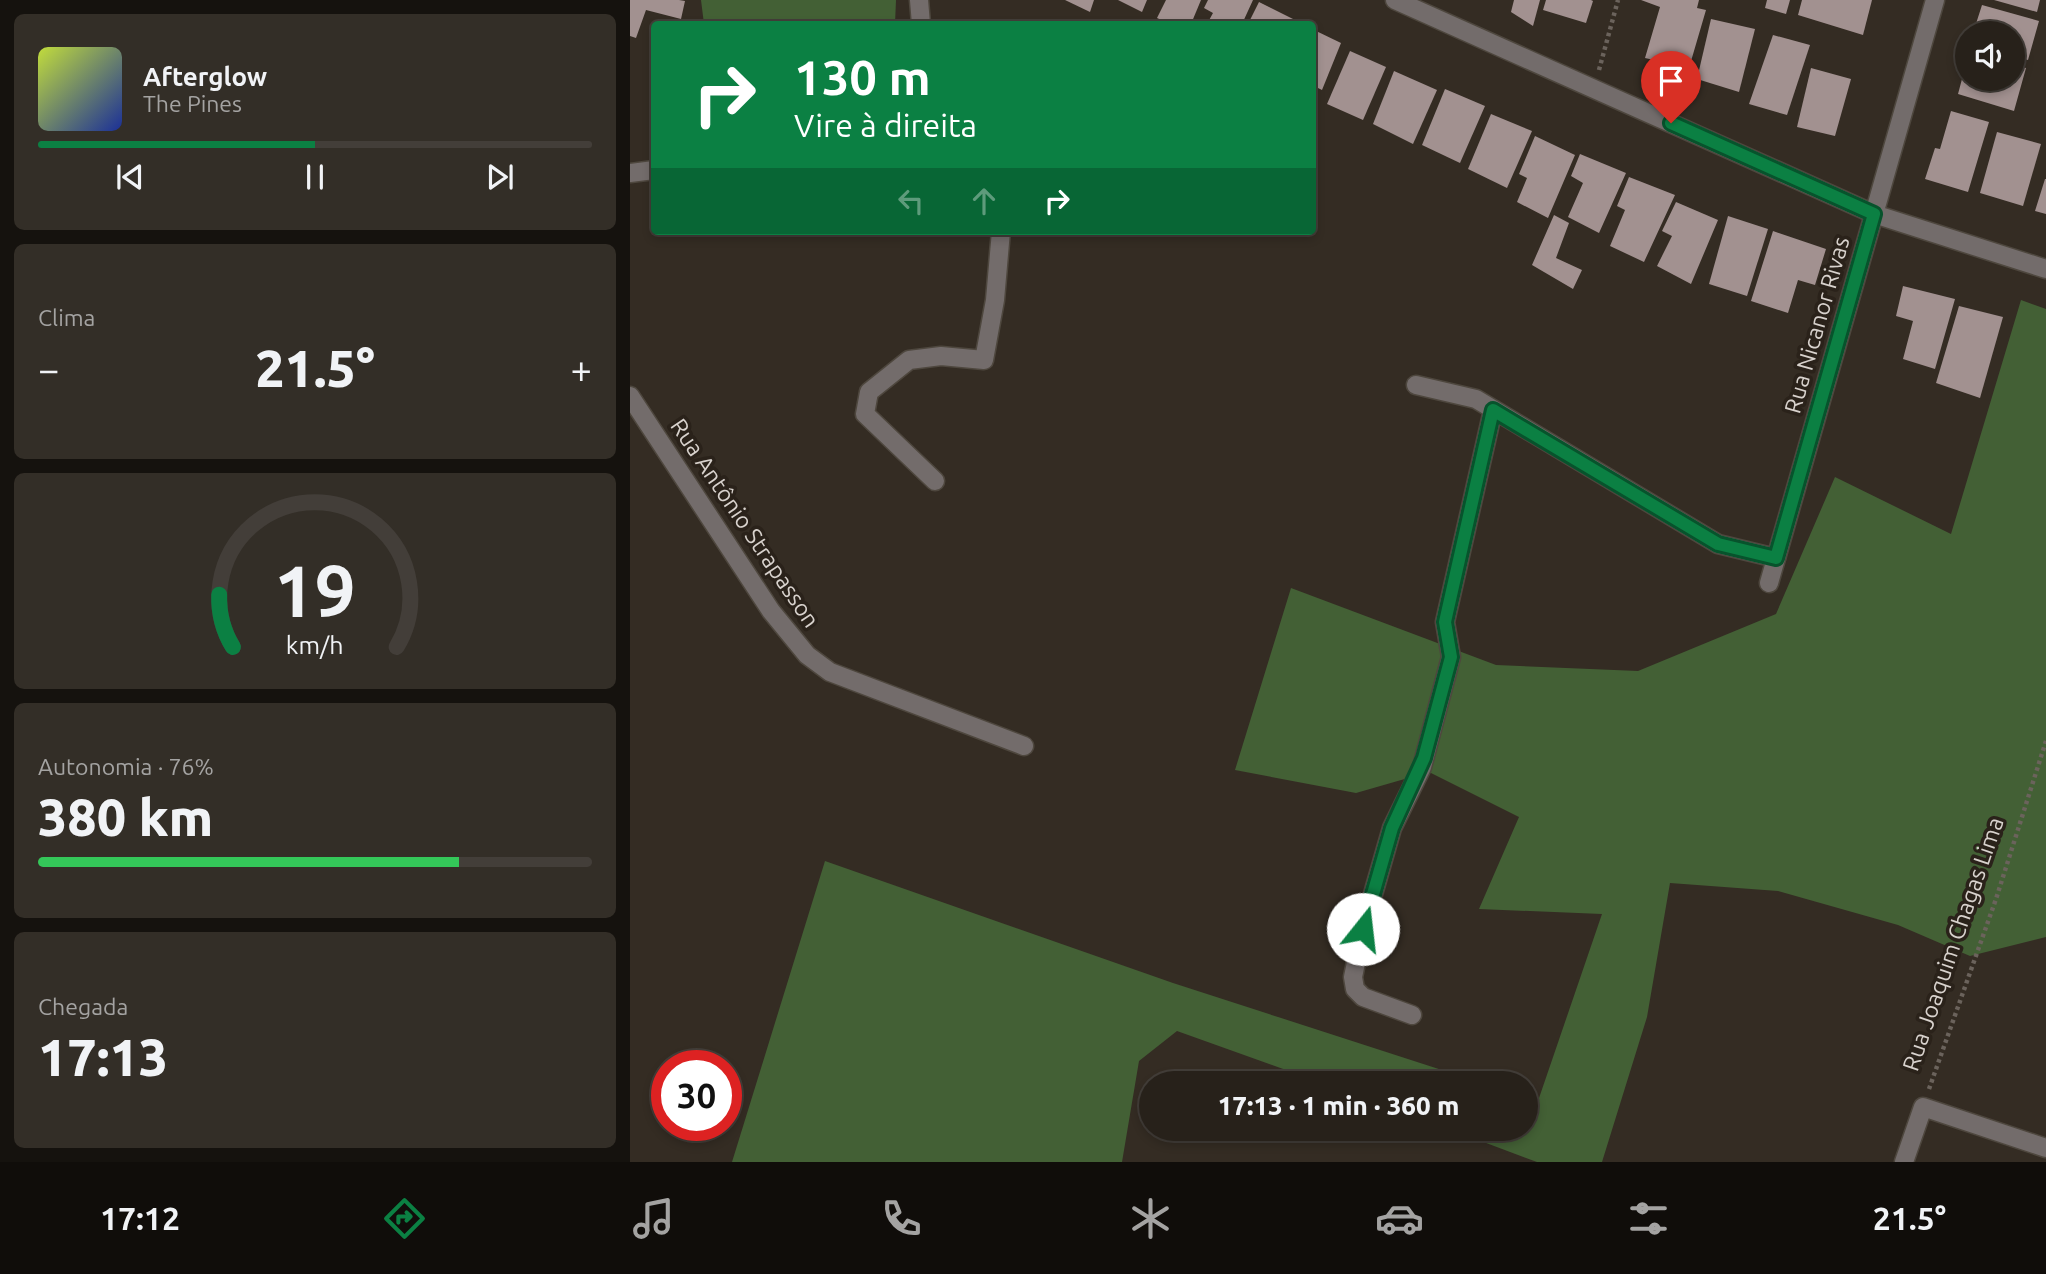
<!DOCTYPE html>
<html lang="pt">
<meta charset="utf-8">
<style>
:root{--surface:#27211a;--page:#332e27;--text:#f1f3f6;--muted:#a4a3a2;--line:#433e39;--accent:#0b8043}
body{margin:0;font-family:Ubuntu,sans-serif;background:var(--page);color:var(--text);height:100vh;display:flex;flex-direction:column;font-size:26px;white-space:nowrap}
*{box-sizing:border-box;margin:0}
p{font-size:23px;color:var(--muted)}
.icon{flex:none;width:38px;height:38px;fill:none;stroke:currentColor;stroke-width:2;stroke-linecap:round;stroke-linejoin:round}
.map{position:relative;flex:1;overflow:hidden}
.panel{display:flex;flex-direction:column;gap:14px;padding:14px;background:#15120e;width:630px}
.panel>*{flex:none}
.top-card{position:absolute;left:21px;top:21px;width:665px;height:214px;border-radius:7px;box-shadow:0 4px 10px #0003,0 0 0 2px var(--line);background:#0b8043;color:#fff;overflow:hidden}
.controls{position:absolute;left:1325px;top:21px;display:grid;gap:14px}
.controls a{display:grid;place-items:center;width:70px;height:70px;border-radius:50%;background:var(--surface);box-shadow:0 4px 10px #0003,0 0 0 2px var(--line);font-size:35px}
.speed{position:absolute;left:21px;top:1050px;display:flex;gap:14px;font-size:35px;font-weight:700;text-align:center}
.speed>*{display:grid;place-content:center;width:91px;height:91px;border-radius:50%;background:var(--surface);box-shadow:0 4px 10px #0003,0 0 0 2px var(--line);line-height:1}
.speed .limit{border:10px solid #d22;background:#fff;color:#111}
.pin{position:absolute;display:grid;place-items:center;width:60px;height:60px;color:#fff;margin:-72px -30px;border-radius:50% 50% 50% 0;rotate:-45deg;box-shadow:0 0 7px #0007}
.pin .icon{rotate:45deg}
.me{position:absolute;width:77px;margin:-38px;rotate:16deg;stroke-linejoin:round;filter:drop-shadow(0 0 5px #0008)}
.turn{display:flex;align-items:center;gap:24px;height:147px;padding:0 28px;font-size:32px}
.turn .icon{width:91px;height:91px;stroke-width:2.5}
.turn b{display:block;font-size:49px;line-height:60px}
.lanes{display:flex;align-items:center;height:66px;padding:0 28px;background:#0003;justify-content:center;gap:35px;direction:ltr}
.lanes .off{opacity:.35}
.big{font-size:52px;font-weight:800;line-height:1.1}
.panel .card{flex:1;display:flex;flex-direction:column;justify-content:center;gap:10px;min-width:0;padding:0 24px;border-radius:10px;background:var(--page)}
.panel .dial{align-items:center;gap:0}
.dial svg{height:182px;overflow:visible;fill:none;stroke:var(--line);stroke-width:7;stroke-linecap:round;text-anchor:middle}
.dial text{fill:var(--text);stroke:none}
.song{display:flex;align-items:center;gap:21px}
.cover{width:84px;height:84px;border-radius:10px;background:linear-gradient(135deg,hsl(70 70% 55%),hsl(230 70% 35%))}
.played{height:7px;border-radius:4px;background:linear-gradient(90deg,var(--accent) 50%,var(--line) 50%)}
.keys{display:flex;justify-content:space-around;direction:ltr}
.heat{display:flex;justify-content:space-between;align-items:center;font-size:38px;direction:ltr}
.charge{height:10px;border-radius:5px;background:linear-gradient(90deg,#34c759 76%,var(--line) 0)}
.trip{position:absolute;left:509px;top:1071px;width:399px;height:70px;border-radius:35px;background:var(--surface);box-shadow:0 4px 10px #0003,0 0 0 2px var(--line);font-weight:800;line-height:70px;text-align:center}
.menu{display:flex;height:112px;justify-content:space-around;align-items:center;background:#100d0a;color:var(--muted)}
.menu .icon{width:49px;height:49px}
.menu .selected{color:var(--accent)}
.menu b{font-size:32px;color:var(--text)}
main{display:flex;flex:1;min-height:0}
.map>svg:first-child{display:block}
.green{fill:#436035}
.building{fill:#a29190}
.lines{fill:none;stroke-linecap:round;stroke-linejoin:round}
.minor-casing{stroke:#4e473e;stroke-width:21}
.path{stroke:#6b635c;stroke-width:4.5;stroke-dasharray:3.5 3.5;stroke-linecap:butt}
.minor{stroke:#736c6b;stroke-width:18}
.route-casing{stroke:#07532c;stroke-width:18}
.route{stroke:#0b8043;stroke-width:12}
.labels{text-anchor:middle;stroke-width:7;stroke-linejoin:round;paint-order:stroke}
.street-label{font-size:23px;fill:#d8d2cd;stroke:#2a221a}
</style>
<main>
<section class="panel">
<div class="card">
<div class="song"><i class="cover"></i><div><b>Afterglow</b><p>The Pines</p></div></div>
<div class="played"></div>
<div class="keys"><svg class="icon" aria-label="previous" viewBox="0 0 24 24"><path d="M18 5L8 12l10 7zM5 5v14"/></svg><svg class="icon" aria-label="pause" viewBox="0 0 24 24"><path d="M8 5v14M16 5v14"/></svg><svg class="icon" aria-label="next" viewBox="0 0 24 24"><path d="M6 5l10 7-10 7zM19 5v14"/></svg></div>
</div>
<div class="card"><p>Clima</p>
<div class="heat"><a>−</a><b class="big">21.5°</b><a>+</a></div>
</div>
<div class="card dial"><svg viewBox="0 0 100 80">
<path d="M14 69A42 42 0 1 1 86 69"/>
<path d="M14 69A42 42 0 0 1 8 46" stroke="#0b8043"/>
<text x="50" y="56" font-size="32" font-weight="700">19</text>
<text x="50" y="72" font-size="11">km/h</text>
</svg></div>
<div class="card"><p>Autonomia · 76%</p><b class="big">380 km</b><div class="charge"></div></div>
<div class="card"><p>Chegada</p><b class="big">17:13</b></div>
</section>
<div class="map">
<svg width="1416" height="1162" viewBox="0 0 1416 1162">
<rect width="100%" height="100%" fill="#342c23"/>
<g class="green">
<path d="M 71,0 L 266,0 L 265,24 L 74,24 Z"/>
<path d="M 1391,300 L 1416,309 L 1416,937 L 1340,956 L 1268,925 L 1148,891 L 1040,883 L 1017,1017 L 972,1162 L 907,1162 L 819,1129 L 896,1129 L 896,1098 L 908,1101 L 972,914 L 849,909 L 889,817 L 799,772 L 726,793 L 605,770 L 661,588 L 866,665 L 1008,671 L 1146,614 L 1205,477 L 1321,534 Z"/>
<path d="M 195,861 L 543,983 L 852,1083 L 692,1083 L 547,1031 L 509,1061 L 492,1162 L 102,1162 Z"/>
</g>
<g class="building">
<path d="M 0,0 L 49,0 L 55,1 L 51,19 L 16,10 L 6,38 L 0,36 Z"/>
<path d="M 435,0 L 464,0 L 460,12 Z"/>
<path d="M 488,0 L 517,0 L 512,12 Z"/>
<path d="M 536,0 L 571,0 L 561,24 L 540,24 L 527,18 Z"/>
<path d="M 578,0 L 623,0 L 612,24 L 577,24 L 583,13 L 574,8 Z"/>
<path d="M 884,0 L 910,0 L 903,26 L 881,12 Z"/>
<path d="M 916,0 L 961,0 L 963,1 L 956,23 L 913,10 Z"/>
<path d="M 1011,0 L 1069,0 L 1067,8 L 1076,10 L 1059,68 L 1015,58 L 1030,7 Z"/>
<path d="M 1137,0 L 1160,0 L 1156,14 L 1135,8 Z"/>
<path d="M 1172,0 L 1242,0 L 1233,35 L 1168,15 Z"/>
<path d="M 1364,0 L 1410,0 L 1407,12 Z"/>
<path d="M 629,2 L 665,20 L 663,24 L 618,24 Z"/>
<path d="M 1352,5 L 1409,21 L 1398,60 L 1382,56 L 1382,33 L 1343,33 Z"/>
<path d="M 1081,19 L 1125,29 L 1109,92 L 1067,79 Z"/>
<path d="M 682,29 L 711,43 L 692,90 L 682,85 Z"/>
<path d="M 1143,35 L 1180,45 L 1157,115 L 1119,104 Z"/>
<path d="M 720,51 L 756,67 L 733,120 L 697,104 Z"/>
<path d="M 1336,64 L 1337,79 L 1382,79 L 1382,64 L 1396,68 L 1384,111 L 1328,94 Z"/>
<path d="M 1181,68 L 1221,79 L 1205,136 L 1167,127 Z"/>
<path d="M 764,71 L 807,90 L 783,144 L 743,124 Z"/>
<path d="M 815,89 L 855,106 L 830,163 L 792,145 Z"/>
<path d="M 1321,111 L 1359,122 L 1338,192 L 1295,179 L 1305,148 L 1310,149 Z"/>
<path d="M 861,114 L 902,131 L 877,188 L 838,169 Z"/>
<path d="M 1367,132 L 1411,144 L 1393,206 L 1350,193 Z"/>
<path d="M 905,136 L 945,155 L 918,218 L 887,202 L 897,178 L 889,174 Z"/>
<path d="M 950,154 L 996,173 L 969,233 L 938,217 L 953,183 L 941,176 Z"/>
<path d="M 999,177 L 1045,195 L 1014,262 L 980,246 L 995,210 L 987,206 Z"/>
<path d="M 1415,179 L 1416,179 L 1416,214 L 1405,211 Z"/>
<path d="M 1046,202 L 1088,220 L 1061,284 L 1027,266 L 1042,236 L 1032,231 Z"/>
<path d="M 924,215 L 939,223 L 926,258 L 952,270 L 943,289 L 902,265 Z"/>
<path d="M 1098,216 L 1138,229 L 1117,296 L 1079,284 Z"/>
<path d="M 1143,231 L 1196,249 L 1185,285 L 1168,280 L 1158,313 L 1121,301 Z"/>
<path d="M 1273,286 L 1325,299 L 1305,369 L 1273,359 L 1283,321 L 1266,316 Z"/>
<path d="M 1329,306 L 1373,317 L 1350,398 L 1306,383 Z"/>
</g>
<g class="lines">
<defs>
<g id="minor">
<path d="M 289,0 L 291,24"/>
<path d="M 765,0 L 1244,214 L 1416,269"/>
<path d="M 0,173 L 24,170"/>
<path d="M 786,385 L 846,399 L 1088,544 L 1146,558"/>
<path d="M 0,396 L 141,611 L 177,655 L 200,672 L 394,746"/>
<path d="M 305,481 L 235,414 L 239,392 L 279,360 L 311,356 L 354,360 L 365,300 L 371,231"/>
<path d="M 1139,583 L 1305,0"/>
<path d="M 782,1015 L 733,997 L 725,989 L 723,977 L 733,929 L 762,828 L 792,767 L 821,657 L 815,622 L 817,613 L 863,410"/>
<path d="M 1274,1162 L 1293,1107 L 1416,1148"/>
</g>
</defs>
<use href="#minor" class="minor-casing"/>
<g class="path">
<path d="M 969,70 L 988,0"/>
<path d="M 1299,1089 L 1366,899 L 1416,741"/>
</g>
<use href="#minor" class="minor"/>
</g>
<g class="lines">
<defs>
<path id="route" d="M 733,929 L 762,828 L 794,758 L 821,657 L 815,622 L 817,613 L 863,410 L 1088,544 L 1146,558 L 1244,214 L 1041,123"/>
</defs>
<use href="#route" class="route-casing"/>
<use href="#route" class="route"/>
</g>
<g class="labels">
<g class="street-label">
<text transform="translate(1187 325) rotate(-74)" y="8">Rua Nicanor Rivas</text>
<text transform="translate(115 523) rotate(56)" y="8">Rua Antônio Strapasson</text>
<text transform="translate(1323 944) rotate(-71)" y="8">Rua Joaquim Chagas Lima</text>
</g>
</g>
</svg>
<div class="controls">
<a><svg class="icon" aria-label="sound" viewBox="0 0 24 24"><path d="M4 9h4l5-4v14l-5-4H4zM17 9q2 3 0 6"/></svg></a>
</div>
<div class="speed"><div class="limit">30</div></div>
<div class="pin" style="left:1041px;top:123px;background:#d93025"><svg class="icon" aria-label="arrive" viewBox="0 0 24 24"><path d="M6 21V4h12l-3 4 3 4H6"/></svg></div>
<svg class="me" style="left:733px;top:929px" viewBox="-20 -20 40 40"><circle r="19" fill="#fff"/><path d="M0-13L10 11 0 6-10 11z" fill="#0b8043"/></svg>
<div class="trip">17:13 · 1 min · 360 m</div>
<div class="top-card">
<div class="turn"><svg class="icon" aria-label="right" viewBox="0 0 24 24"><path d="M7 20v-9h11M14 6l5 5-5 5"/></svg><div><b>130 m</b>Vire à direita</div></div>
<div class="lanes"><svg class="icon off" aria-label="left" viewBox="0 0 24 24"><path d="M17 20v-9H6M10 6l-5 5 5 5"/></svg><svg class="icon off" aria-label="ahead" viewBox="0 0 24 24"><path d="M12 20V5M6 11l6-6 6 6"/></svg><svg class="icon" aria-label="right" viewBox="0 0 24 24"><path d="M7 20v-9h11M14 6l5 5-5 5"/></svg></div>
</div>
</div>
</main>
<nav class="menu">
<b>17:12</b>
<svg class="icon selected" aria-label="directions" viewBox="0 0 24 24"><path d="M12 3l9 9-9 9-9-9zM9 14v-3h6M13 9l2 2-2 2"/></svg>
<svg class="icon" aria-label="music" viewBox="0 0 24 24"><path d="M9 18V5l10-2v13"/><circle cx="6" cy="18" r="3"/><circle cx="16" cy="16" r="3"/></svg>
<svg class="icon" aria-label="phone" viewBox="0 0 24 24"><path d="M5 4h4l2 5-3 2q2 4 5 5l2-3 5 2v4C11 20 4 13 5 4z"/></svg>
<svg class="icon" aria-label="climate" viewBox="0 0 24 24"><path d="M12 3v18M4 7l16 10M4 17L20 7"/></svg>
<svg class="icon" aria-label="car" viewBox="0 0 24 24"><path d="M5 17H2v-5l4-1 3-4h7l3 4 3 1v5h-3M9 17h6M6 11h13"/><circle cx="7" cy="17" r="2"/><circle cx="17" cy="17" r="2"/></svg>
<svg class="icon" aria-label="filters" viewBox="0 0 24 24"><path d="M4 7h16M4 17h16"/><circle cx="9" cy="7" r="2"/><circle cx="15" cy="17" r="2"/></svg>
<b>21.5°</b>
</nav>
